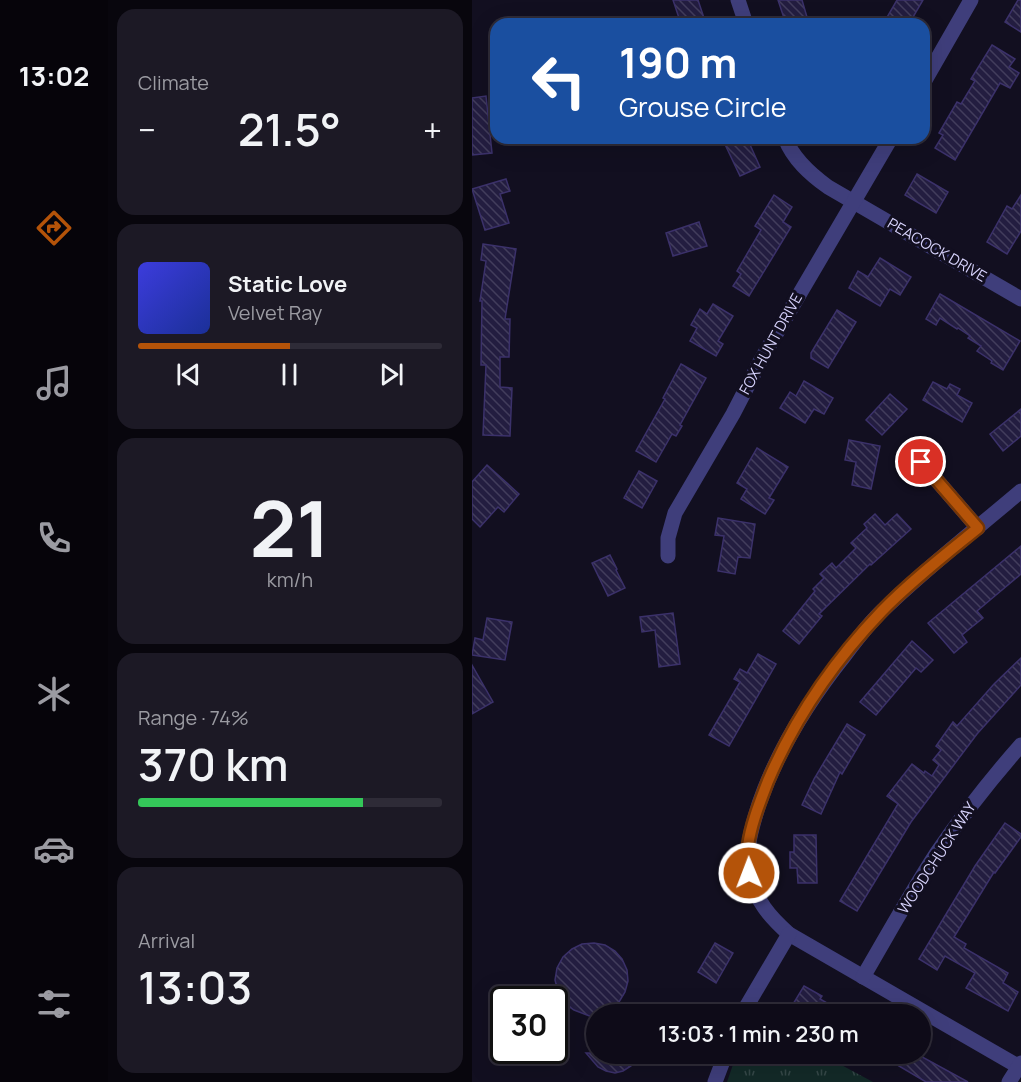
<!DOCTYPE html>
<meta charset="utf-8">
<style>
:root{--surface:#0e0b18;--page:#1c1925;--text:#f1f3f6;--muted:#9b9ba2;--line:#2e2b37;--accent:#b45309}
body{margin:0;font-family:Manrope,sans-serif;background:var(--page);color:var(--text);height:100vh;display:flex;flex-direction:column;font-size:22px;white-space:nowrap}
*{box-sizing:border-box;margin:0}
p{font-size:20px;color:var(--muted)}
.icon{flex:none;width:33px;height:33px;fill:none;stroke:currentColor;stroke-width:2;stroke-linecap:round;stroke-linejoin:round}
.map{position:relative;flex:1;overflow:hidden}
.sheet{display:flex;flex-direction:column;gap:9px;padding:9px;background:#08060d;width:364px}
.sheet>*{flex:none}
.guide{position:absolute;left:18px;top:18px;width:440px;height:126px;border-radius:18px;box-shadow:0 6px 24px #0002,0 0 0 2px var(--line);background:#1a4fa0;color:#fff;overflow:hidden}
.speed{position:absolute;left:18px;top:986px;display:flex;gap:12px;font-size:30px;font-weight:700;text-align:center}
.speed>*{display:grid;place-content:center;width:78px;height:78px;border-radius:50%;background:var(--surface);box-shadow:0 6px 24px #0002,0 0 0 2px var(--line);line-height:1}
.speed .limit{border:3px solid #111;border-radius:9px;background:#fff;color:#111}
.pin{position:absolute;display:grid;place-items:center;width:51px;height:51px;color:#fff;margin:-26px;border:3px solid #fff;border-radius:50%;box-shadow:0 2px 6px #0007}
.me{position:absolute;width:66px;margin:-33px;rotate:359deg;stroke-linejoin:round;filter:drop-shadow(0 0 4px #0008)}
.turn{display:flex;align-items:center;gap:21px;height:126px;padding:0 30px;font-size:27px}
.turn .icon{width:78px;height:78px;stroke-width:2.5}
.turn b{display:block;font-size:42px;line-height:51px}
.big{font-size:45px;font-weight:600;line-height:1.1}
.sheet .widget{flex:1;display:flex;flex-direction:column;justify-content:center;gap:9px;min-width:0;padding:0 21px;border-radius:18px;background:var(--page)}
.sheet .dial{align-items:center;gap:0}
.dial b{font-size:78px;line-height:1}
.song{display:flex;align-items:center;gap:18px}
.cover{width:72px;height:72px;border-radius:9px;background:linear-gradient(135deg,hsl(240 70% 55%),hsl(230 70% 35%))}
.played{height:6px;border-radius:3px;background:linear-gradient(90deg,var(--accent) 50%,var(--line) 50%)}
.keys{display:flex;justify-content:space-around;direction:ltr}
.heat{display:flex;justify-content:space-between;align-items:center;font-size:33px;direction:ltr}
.charge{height:9px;border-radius:4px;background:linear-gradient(90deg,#34c759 74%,var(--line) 0)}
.trip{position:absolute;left:114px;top:1004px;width:345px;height:60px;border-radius:30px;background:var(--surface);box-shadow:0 6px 24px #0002,0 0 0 2px var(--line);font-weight:600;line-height:60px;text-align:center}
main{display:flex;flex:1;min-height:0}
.dock{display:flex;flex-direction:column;width:108px;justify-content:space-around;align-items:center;background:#06040a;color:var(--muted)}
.dock .icon{width:42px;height:42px}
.dock .active{color:var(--accent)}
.dock b{font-size:27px;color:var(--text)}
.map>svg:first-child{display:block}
.park{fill:url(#park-tufts)}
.building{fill:url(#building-back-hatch);stroke:#3b316a;stroke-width:1.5}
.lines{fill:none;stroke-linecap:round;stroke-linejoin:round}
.street{stroke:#3f3e7b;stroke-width:15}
.route-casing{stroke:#753606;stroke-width:15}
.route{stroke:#b45309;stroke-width:10}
.labels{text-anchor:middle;stroke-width:6;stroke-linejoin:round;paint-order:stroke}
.street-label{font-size:15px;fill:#d6d2fb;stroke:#120f20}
</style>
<main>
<nav class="dock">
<b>13:02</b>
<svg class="icon active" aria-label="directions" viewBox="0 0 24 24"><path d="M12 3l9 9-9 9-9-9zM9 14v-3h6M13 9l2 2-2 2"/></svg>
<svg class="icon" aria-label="music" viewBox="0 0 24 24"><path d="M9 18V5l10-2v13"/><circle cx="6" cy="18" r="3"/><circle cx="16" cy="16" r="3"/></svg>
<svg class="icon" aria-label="phone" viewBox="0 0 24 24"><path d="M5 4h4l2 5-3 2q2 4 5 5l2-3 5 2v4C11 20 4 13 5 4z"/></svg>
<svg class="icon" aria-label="climate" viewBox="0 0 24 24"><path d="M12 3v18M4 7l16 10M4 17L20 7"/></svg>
<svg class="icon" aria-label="car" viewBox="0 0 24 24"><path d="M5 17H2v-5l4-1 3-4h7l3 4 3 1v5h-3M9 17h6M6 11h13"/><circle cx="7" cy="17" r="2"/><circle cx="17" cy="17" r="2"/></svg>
<svg class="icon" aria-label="filters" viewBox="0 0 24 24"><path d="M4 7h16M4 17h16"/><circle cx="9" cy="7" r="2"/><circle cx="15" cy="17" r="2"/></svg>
</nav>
<section class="sheet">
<div class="widget"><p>Climate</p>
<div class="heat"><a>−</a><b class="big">21.5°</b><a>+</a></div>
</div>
<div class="widget">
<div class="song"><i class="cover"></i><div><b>Static Love</b><p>Velvet Ray</p></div></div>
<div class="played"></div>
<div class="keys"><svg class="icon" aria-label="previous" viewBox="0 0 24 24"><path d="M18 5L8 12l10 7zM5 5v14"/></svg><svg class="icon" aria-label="pause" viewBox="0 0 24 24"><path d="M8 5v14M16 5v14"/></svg><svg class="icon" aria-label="next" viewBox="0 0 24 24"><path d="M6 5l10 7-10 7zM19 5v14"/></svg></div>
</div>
<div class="widget dial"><b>21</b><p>km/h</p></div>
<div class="widget"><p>Range · 74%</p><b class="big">370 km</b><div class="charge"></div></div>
<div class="widget"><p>Arrival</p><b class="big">13:03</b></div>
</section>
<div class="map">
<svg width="549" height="1082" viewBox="0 0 549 1082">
<defs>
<pattern id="park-tufts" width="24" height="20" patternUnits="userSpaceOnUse" patternTransform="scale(1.5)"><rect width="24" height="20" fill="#132a28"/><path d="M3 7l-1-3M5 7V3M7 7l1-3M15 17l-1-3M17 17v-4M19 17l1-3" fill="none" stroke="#354848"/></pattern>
<pattern id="building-back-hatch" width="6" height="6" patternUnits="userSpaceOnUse" patternTransform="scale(1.5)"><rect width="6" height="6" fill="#231d40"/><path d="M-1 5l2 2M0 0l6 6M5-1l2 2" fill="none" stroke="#423d5c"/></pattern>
</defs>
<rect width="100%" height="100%" fill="#120f20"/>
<path class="park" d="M 265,1053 L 347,1053 L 401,1082 L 255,1082 Z"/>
<g class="building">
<path d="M 201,0 L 226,0 L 234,24 L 209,24 Z"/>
<path d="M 306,0 L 330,0 L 337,24 L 314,24 Z"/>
<path d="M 425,0 L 451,0 L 437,24 L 422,24 L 414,19 Z"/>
<path d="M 546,0 L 549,0 L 549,32 L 533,22 Z"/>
<path d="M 520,45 L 543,59 L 537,67 L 547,73 L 538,88 L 528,83 L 483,160 L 463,148 L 471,135 L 467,133 L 485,102 L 489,104 L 503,81 L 499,79 Z"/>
<path d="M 14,96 L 20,153 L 0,155 L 0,98 Z"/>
<path d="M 250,138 L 275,138 L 288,167 L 268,176 Z"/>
<path d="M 445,174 L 476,192 L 464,213 L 433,195 Z"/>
<path d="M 34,179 L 38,191 L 28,194 L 37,223 L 13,230 L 0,189 Z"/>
<path d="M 302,195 L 320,207 L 311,222 L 319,227 L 277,296 L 261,286 L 269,274 L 265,271 L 289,230 L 283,226 Z"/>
<path d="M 549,195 L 549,231 L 535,254 L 515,242 L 535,206 L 540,209 Z"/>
<path d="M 227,222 L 235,246 L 201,256 L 194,233 Z"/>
<path d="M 11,244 L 44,249 L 33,319 L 38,319 L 37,357 L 28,357 L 28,387 L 40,388 L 38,436 L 11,435 L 14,365 L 9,365 L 10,301 L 8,301 L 14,261 L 9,260 Z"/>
<path d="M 408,258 L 439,277 L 428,295 L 418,289 L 408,306 L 377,288 L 386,271 L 396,277 Z"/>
<path d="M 468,294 L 548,341 L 531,370 L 519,363 L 520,361 L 505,351 L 509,346 L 496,338 L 498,336 L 486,328 L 485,329 L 468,318 L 464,325 L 454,319 Z"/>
<path d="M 241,304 L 261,316 L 246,341 L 251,344 L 244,356 L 218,341 L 225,328 L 219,325 L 228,309 L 235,314 Z"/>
<path d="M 365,310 L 384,322 L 356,368 L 339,358 L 339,353 Z"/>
<path d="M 209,364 L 234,378 L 208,425 L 210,426 L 204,436 L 200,434 L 184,462 L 164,451 L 193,399 L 191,398 Z"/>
<path d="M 332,381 L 361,398 L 352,414 L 342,409 L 333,423 L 308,408 L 318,392 L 324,396 Z"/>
<path d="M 461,382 L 475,389 L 478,384 L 488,389 L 485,395 L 500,403 L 490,422 L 451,400 Z"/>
<path d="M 418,394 L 435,409 L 410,435 L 394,420 Z"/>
<path d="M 549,409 L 549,436 L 531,451 L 518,434 Z"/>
<path d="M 377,440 L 408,446 L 399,489 L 380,485 L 384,462 L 373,460 Z"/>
<path d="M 285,448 L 316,467 L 297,498 L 302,500 L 293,514 L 269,499 L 275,489 L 265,483 Z"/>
<path d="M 15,465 L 47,494 L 32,512 L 26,507 L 8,527 L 0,519 L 0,482 Z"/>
<path d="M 167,471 L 185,481 L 170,508 L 152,498 Z"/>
<path d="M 403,514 L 413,525 L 425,514 L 439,529 L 399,565 L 398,564 L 347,614 L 350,616 L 327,644 L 311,631 L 343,591 L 341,589 L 352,578 L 348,574 L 360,563 L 364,568 L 384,548 L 379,543 L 395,528 L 392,524 Z"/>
<path d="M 246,518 L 283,524 L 278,558 L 266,557 L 263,574 L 246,571 L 252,536 L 243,535 Z"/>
<path d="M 549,546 L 549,574 L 505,611 L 511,618 L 490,635 L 495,642 L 482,653 L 456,623 Z"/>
<path d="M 138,555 L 145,569 L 144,570 L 153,588 L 136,596 L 120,563 Z"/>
<path d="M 201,613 L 208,664 L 187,667 L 183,630 L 170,632 L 168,617 Z"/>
<path d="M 15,618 L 40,622 L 33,660 L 0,655 L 3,638 L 11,640 Z"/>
<path d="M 440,641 L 461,660 L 449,672 L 444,668 L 404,715 L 388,702 Z"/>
<path d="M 286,654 L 304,664 L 257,746 L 237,735 L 268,682 L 262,679 L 268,669 L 275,673 Z"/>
<path d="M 549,658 L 549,685 L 505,734 L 439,822 L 385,911 L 368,901 L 426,804 L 415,796 L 440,764 L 452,773 L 453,771 L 460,776 L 467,765 L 461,760 L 469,750 L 464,746 L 481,722 L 485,726 L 522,684 Z"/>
<path d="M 0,665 L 21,702 L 0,714 Z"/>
<path d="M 375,724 L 393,735 L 370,774 L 368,772 L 349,814 L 330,805 L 342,779 Z"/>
<path d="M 533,823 L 549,834 L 549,837 L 523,873 L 522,872 L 482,937 L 494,944 L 492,948 L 536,973 L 531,983 L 546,992 L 536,1011 L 494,988 L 503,973 L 473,956 L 465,970 L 447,959 L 503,866 Z"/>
<path d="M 322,835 L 344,835 L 345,883 L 326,883 L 325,868 L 318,868 L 318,852 L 322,852 Z"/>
<path d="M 122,943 L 133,945 L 143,951 L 150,959 L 155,970 L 156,981 L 153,992 L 147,1002 L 137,1010 L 120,1017 L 102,1010 L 92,1003 L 86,992 L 83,980 L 85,968 L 91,957 L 100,949 L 110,944 Z"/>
<path d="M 243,943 L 261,953 L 244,983 L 226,972 Z"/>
<path d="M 332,986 L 350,996 L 348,999 L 374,1014 L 315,1014 Z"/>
<path d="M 114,1053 L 170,1053 L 159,1066 L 151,1071 L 143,1073 L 134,1071 L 126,1067 Z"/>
<path d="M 405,1053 L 443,1053 L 496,1082 L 454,1082 Z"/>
</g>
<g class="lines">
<g class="street">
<path d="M 266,0 L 274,24"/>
<path d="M 452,82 L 499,0"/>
<path d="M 313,138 C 321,159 338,174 356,187 L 549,299"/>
<path d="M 449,462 L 506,528"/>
<path d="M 549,491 C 503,530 454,568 411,610 C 397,623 385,639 373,655 C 337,700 306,749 287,804 C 280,826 272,851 278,875 C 284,901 297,916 317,934 L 549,1068"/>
<path d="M 196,556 L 196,538 L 203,513 L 261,414 L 290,358 L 419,138"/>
<path d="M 391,977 C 415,936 438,894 464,854 C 490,816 518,780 549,745"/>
<path d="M 270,1014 L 317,934"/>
<path d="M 243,1082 L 254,1053"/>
<path d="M 537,1082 L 549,1063"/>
</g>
</g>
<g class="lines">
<defs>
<path id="route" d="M 277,873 C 277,864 275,855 276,846 C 279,824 288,802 296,781 C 323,718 362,661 410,611 C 438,582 474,554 506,528 L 449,462"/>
</defs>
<use href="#route" class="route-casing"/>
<use href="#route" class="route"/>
</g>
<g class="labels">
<g class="street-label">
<text transform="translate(465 250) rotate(30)" y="5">PEACOCK DRIVE</text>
<text transform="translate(299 344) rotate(-61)" y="5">FOX HUNT DRIVE</text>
<text transform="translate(465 858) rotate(-57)" y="5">WOODCHUCK WAY</text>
</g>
</g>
</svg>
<div class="speed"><div class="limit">30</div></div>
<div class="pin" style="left:449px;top:462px;background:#d93025"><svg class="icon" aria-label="arrive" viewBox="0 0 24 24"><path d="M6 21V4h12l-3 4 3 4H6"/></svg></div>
<svg class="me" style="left:277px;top:873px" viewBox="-20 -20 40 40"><circle r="17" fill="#b45309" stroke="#fff" stroke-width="3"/><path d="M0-11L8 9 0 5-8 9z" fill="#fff"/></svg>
<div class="trip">13:03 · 1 min · 230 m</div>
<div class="guide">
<div class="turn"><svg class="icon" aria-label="left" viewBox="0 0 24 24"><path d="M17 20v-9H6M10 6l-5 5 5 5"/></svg><div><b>190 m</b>Grouse Circle</div></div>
</div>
</div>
</main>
